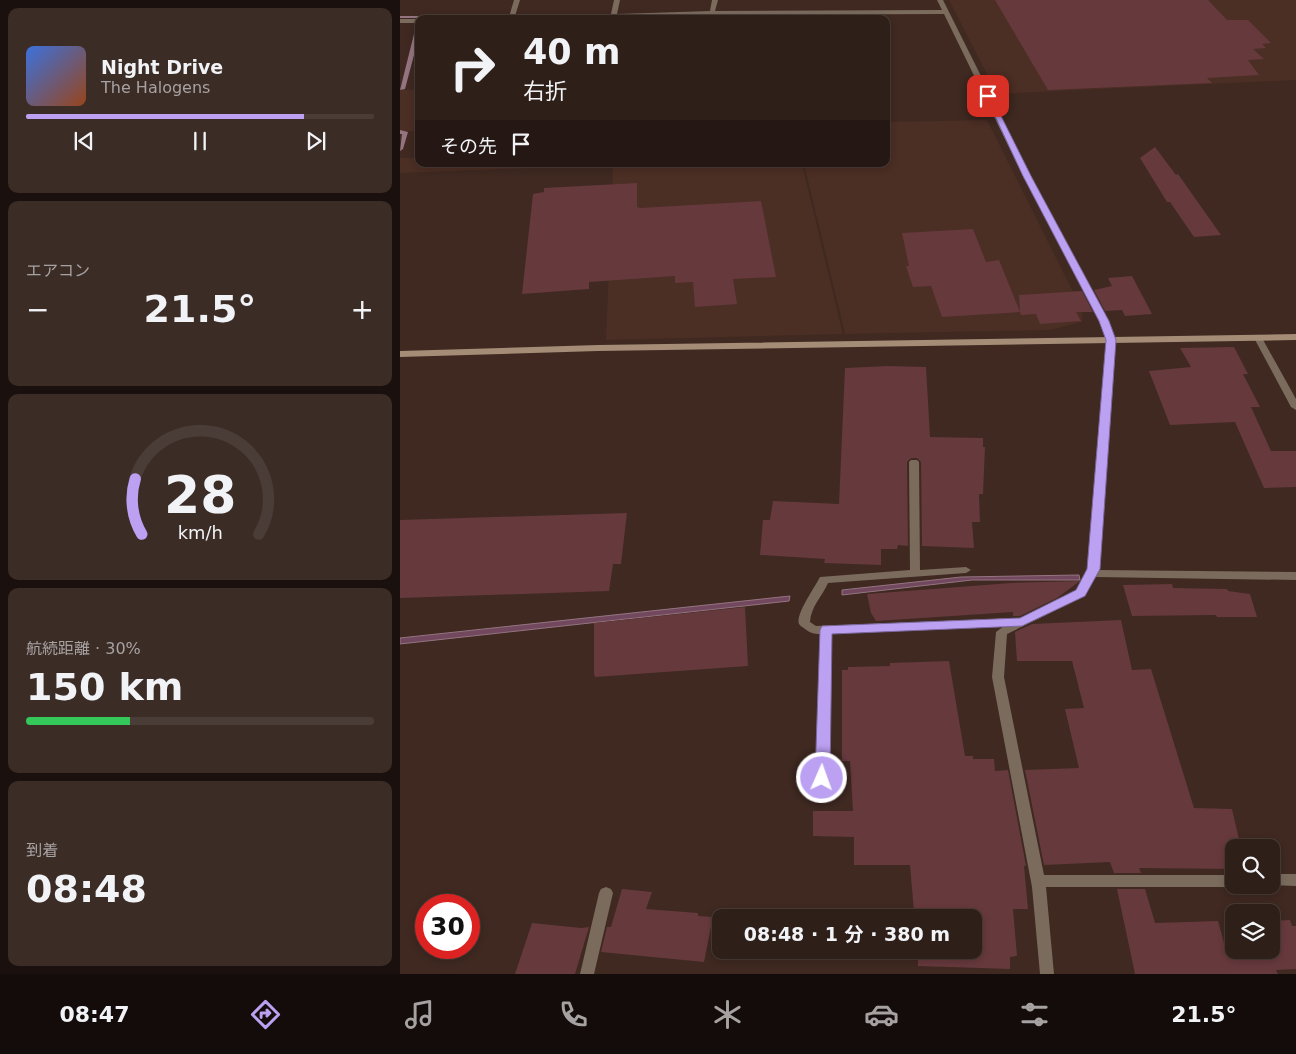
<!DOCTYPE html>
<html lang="ja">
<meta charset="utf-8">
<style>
:root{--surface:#2f1f19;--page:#3b2c26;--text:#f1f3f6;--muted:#a7a2a2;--line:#4a3d38;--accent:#bca0f2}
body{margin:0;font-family:"DejaVu Sans","Noto Sans JP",sans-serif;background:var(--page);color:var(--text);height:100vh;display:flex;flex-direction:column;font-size:19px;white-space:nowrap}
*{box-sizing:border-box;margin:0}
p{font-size:16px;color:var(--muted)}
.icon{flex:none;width:28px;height:28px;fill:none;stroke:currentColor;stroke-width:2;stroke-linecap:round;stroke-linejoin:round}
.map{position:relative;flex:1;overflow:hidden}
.side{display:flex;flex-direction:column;gap:8px;padding:8px;background:#1a110e;width:400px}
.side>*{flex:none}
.hud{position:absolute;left:15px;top:15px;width:475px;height:152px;border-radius:10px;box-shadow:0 2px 8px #0003,0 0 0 1px var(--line);background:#2f1f19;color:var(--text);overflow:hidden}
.fabs{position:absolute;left:825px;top:839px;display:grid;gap:10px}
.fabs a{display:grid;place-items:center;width:55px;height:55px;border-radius:10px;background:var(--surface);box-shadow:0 2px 8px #0003,0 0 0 1px var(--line);font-size:25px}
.speed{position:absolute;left:15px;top:894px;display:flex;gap:10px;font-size:25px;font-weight:700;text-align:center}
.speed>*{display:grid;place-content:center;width:65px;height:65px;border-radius:50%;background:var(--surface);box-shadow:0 2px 8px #0003,0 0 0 1px var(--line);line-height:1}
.speed .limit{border:8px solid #d22;background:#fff;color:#111}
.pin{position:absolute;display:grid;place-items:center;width:42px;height:42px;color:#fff;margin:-21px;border-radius:10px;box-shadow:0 2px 8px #0006}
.me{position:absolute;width:55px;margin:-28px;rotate:2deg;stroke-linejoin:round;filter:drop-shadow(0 0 4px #0008)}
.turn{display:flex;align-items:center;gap:18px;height:105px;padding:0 25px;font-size:22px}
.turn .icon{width:65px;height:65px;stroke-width:2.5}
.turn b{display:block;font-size:35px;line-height:42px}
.then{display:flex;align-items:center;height:48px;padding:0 25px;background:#0003;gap:10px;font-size:19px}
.big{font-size:38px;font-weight:700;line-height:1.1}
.side .card{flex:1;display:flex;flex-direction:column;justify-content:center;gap:8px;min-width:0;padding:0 18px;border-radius:10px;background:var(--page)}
.side .dial{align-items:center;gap:0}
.dial svg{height:130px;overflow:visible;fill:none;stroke:var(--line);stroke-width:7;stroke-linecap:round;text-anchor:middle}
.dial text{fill:var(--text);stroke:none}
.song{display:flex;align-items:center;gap:15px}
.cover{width:60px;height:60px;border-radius:8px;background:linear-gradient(135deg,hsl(220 70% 55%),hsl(20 70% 35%))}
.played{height:5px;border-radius:2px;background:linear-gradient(90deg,var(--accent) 80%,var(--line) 80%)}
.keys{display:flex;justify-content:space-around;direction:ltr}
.heat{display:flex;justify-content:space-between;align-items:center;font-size:28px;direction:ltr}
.charge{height:8px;border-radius:4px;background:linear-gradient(90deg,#34c759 30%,var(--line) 0)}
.trip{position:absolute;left:312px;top:909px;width:270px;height:50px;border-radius:10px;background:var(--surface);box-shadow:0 2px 8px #0003,0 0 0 1px var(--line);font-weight:700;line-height:50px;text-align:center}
.tab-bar{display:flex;height:80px;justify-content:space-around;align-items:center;background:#130c0a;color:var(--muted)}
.tab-bar .icon{width:35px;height:35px}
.tab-bar .selected{color:var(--accent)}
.tab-bar b{font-size:22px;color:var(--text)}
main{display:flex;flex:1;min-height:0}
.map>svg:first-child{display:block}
.built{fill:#4b2e24}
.water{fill:#71485d;stroke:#957481}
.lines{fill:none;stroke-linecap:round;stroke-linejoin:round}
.stream{fill:#957481;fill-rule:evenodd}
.building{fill:#66393d}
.street{fill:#7a6b5d;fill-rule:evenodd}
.secondary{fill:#a48c76;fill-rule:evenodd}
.route{fill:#bca0f2;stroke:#7a689d}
</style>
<main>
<section class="side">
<div class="card">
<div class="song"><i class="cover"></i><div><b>Night Drive</b><p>The Halogens</p></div></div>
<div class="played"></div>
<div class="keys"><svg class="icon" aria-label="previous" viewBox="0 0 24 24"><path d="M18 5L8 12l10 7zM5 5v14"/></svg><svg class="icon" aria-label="pause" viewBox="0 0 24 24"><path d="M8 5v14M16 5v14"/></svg><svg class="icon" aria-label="next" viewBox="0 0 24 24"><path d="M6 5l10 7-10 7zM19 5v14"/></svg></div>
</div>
<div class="card"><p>エアコン</p>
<div class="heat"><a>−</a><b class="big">21.5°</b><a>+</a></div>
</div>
<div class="card dial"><svg viewBox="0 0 100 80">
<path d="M14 69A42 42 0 1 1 86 69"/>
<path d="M14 69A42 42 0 0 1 10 35" stroke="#bca0f2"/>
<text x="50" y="56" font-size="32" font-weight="700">28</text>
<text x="50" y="72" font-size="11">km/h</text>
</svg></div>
<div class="card"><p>航続距離 · 30%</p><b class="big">150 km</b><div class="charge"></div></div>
<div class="card"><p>到着</p><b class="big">08:48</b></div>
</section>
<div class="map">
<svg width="896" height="974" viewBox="0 0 896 974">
<rect width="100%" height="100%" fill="#3f2921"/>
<g class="built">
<path d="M 549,0 L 896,0 L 896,80 L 597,94 Z"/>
<rect x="0" y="90" width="19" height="41"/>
<path d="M 587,120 L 682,310 L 682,322 L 650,330 L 445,334 L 404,164 L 486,164 L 486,122 Z"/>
<path d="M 0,158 L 19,158 L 19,164 L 402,164 L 443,334 L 206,340 L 213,165 L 0,173 Z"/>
</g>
<g class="water">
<path d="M 679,575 L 680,580 L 572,580 L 442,595 L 442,590 L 561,577 Z"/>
<path d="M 390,596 L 389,601 L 0,644 L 0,638 Z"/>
</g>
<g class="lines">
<g class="stream">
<path d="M 0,16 L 22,16 L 24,17 L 22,18 L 0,18 Z"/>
<path d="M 19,25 L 19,36 L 5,89 L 0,90 L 16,26 Z"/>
<path d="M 0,130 L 8,132 L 3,149 L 0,151 L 2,134 L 0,134 Z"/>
</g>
</g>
<g class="building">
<path d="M 595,0 L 808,0 L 827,20 L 848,20 L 871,43 L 862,44 L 866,48 L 853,49 L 864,59 L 848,60 L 859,75 L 807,78 L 812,83 L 648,90 Z"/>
<path d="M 755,147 L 776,175 L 778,174 L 821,235 L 794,237 L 770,202 L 767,202 L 740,158 Z"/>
<path d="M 237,183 L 237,207 L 240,208 L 361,201 L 376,277 L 333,279 L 337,304 L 295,307 L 293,282 L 275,283 L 275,276 L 189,282 L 189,289 L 122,294 L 133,194 L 144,192 L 144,188 Z"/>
<path d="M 573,229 L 586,262 L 599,260 L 620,312 L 619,295 L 682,291 L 693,312 L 676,312 L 681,321 L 640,324 L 636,314 L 621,315 L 620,312 L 542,317 L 531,286 L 513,287 L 506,266 L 509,266 L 502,233 Z"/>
<path d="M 732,276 L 752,314 L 725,316 L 722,310 L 705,311 L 694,290 L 712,286 L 708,278 Z"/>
<path d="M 834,347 L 848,374 L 843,374 L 860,407 L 851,407 L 871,451 L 896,451 L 896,487 L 864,488 L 835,422 L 770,425 L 749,371 L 791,367 L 780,348 Z"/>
<path d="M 489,366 L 526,367 L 530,437 L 583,438 L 583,447 L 585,447 L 583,494 L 579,494 L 580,522 L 572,522 L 574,548 L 522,546 L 521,462 L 517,458 L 511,458 L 507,462 L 508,546 L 498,545 L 497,549 L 481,549 L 481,565 L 424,563 L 425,559 L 360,555 L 363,520 L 370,520 L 373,501 L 439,504 L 445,368 Z"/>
<path d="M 227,513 L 221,564 L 213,564 L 209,591 L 0,598 L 0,520 Z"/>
<path d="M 680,581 L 657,598 L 620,616 L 613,616 L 613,612 L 476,621 L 471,613 L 467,594 L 611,583 Z"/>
<path d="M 772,584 L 773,588 L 827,589 L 828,591 L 850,594 L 857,617 L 817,617 L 816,615 L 732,616 L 723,585 Z"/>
<path d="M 345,607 L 348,666 L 195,677 L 194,674 L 194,623 Z"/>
<path d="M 721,620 L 732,670 L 751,669 L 794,808 L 832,809 L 841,848 L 834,848 L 834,869 L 739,868 L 741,873 L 714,873 L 710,862 L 644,865 L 625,770 L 679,768 L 665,709 L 684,708 L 672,661 L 617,661 L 615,632 L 632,624 Z"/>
<path d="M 549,661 L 565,756 L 573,756 L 573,759 L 594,759 L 595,771 L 608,770 L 626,866 L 624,866 L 628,909 L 613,909 L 617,956 L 610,957 L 610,969 L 518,966 L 518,959 L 500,958 L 500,950 L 574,950 L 574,918 L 500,918 L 500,912 L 514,912 L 510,865 L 454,865 L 454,837 L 413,836 L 413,811 L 453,811 L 450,761 L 442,761 L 442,670 L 448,670 L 448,667 L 490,666 L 490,663 Z"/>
<path d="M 222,889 L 252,892 L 246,909 L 298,913 L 298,916 L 313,917 L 304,962 L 201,952 L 207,927 L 211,927 Z"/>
<path d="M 717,889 L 745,889 L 755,923 L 818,921 L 826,950 L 867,950 L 871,959 L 871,921 L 890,920 L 892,926 L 896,926 L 896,969 L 876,970 L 878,974 L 735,974 Z"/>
<path d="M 132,923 L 181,928 L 189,927 L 175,974 L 115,974 Z"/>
</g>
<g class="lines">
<g class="street">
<path d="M 114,0 L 120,0 L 115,16 L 211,14 L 214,0 L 220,0 L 217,14 L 310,11 L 312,0 L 318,0 L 315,11 L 542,10 L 537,0 L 543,0 L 631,176 L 708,321 L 715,340 L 698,570 L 896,572 L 896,580 L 695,577 L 685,596 L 607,634 L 604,677 L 644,875 L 834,875 L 834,885 L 839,885 L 834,887 L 646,887 L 654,974 L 640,974 L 632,887 L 592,677 L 596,632 L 604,626 L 432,633 L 428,797 L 427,801 L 422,802 L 417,801 L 416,797 L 420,634 C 414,634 410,633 405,629 C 404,628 400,626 399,624 C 395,615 415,587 420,577 L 510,570 L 509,462 L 511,460 L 517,460 L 519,462 L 520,570 L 566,567 L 571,570 L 566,573 L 428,583 C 422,597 411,606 410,622 L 416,626 L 620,618 L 677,591 L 688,569 L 707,340 L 700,321 L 623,176 L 544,14 L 312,15 L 159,19 L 82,19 L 109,17 Z"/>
<rect x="0" y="19" width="19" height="4"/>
<path d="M 858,335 L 862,338 L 896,399 L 896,410 L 891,407 L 854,338 Z"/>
<path d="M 871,874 L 896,874 L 896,886 L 869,885 L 871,885 Z"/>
<path d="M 206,887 L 211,889 L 213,893 L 194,974 L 180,974 L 199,893 L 201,889 Z"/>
</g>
<path class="secondary" d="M 896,334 L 896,340 L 198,351 L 0,357 L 0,351 L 198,345 Z"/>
</g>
<path class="route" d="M 585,95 L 591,96 L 631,176 L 709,321 L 716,340 L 700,569 L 685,596 L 622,626 L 432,634 L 430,778 L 427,782 L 417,782 L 415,778 L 420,630 L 422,626 L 620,618 L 676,590 L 687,569 L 706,340 L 699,321 L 623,176 Z"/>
</svg>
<div class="fabs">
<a><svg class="icon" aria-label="search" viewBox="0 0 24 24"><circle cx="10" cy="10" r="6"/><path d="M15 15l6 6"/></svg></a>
<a><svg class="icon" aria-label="layers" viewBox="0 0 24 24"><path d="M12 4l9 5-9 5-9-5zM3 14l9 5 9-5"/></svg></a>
</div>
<div class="speed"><div class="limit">30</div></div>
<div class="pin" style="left:588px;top:96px;background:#d93025"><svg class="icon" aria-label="arrive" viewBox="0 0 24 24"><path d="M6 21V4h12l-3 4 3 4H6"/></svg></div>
<svg class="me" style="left:422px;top:778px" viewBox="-20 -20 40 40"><circle r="17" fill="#bca0f2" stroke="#fff" stroke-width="3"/><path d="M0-11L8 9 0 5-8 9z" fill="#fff"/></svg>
<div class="trip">08:48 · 1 分 · 380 m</div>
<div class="hud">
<div class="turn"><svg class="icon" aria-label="right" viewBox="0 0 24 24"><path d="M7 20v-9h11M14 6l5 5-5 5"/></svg><div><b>40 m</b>右折</div></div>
<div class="then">その先<svg class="icon" aria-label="arrive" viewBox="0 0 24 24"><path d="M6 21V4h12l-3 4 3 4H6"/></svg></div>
</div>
</div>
</main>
<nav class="tab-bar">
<b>08:47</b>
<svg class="icon selected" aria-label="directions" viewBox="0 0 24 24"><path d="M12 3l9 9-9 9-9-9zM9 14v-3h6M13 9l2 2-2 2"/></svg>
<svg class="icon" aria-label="music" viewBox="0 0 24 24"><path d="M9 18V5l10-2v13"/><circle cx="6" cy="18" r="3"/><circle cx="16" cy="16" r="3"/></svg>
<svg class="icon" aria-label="phone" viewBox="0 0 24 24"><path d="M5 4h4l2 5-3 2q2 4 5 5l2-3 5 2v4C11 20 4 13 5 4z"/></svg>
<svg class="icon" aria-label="climate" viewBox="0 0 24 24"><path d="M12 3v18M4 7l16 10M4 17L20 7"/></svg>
<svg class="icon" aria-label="car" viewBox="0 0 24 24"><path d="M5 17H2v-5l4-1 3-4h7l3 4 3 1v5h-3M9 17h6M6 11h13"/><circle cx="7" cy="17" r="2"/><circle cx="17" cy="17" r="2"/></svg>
<svg class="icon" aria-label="filters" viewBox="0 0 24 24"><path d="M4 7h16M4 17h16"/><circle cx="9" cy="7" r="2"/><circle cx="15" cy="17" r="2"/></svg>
<b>21.5°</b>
</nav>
